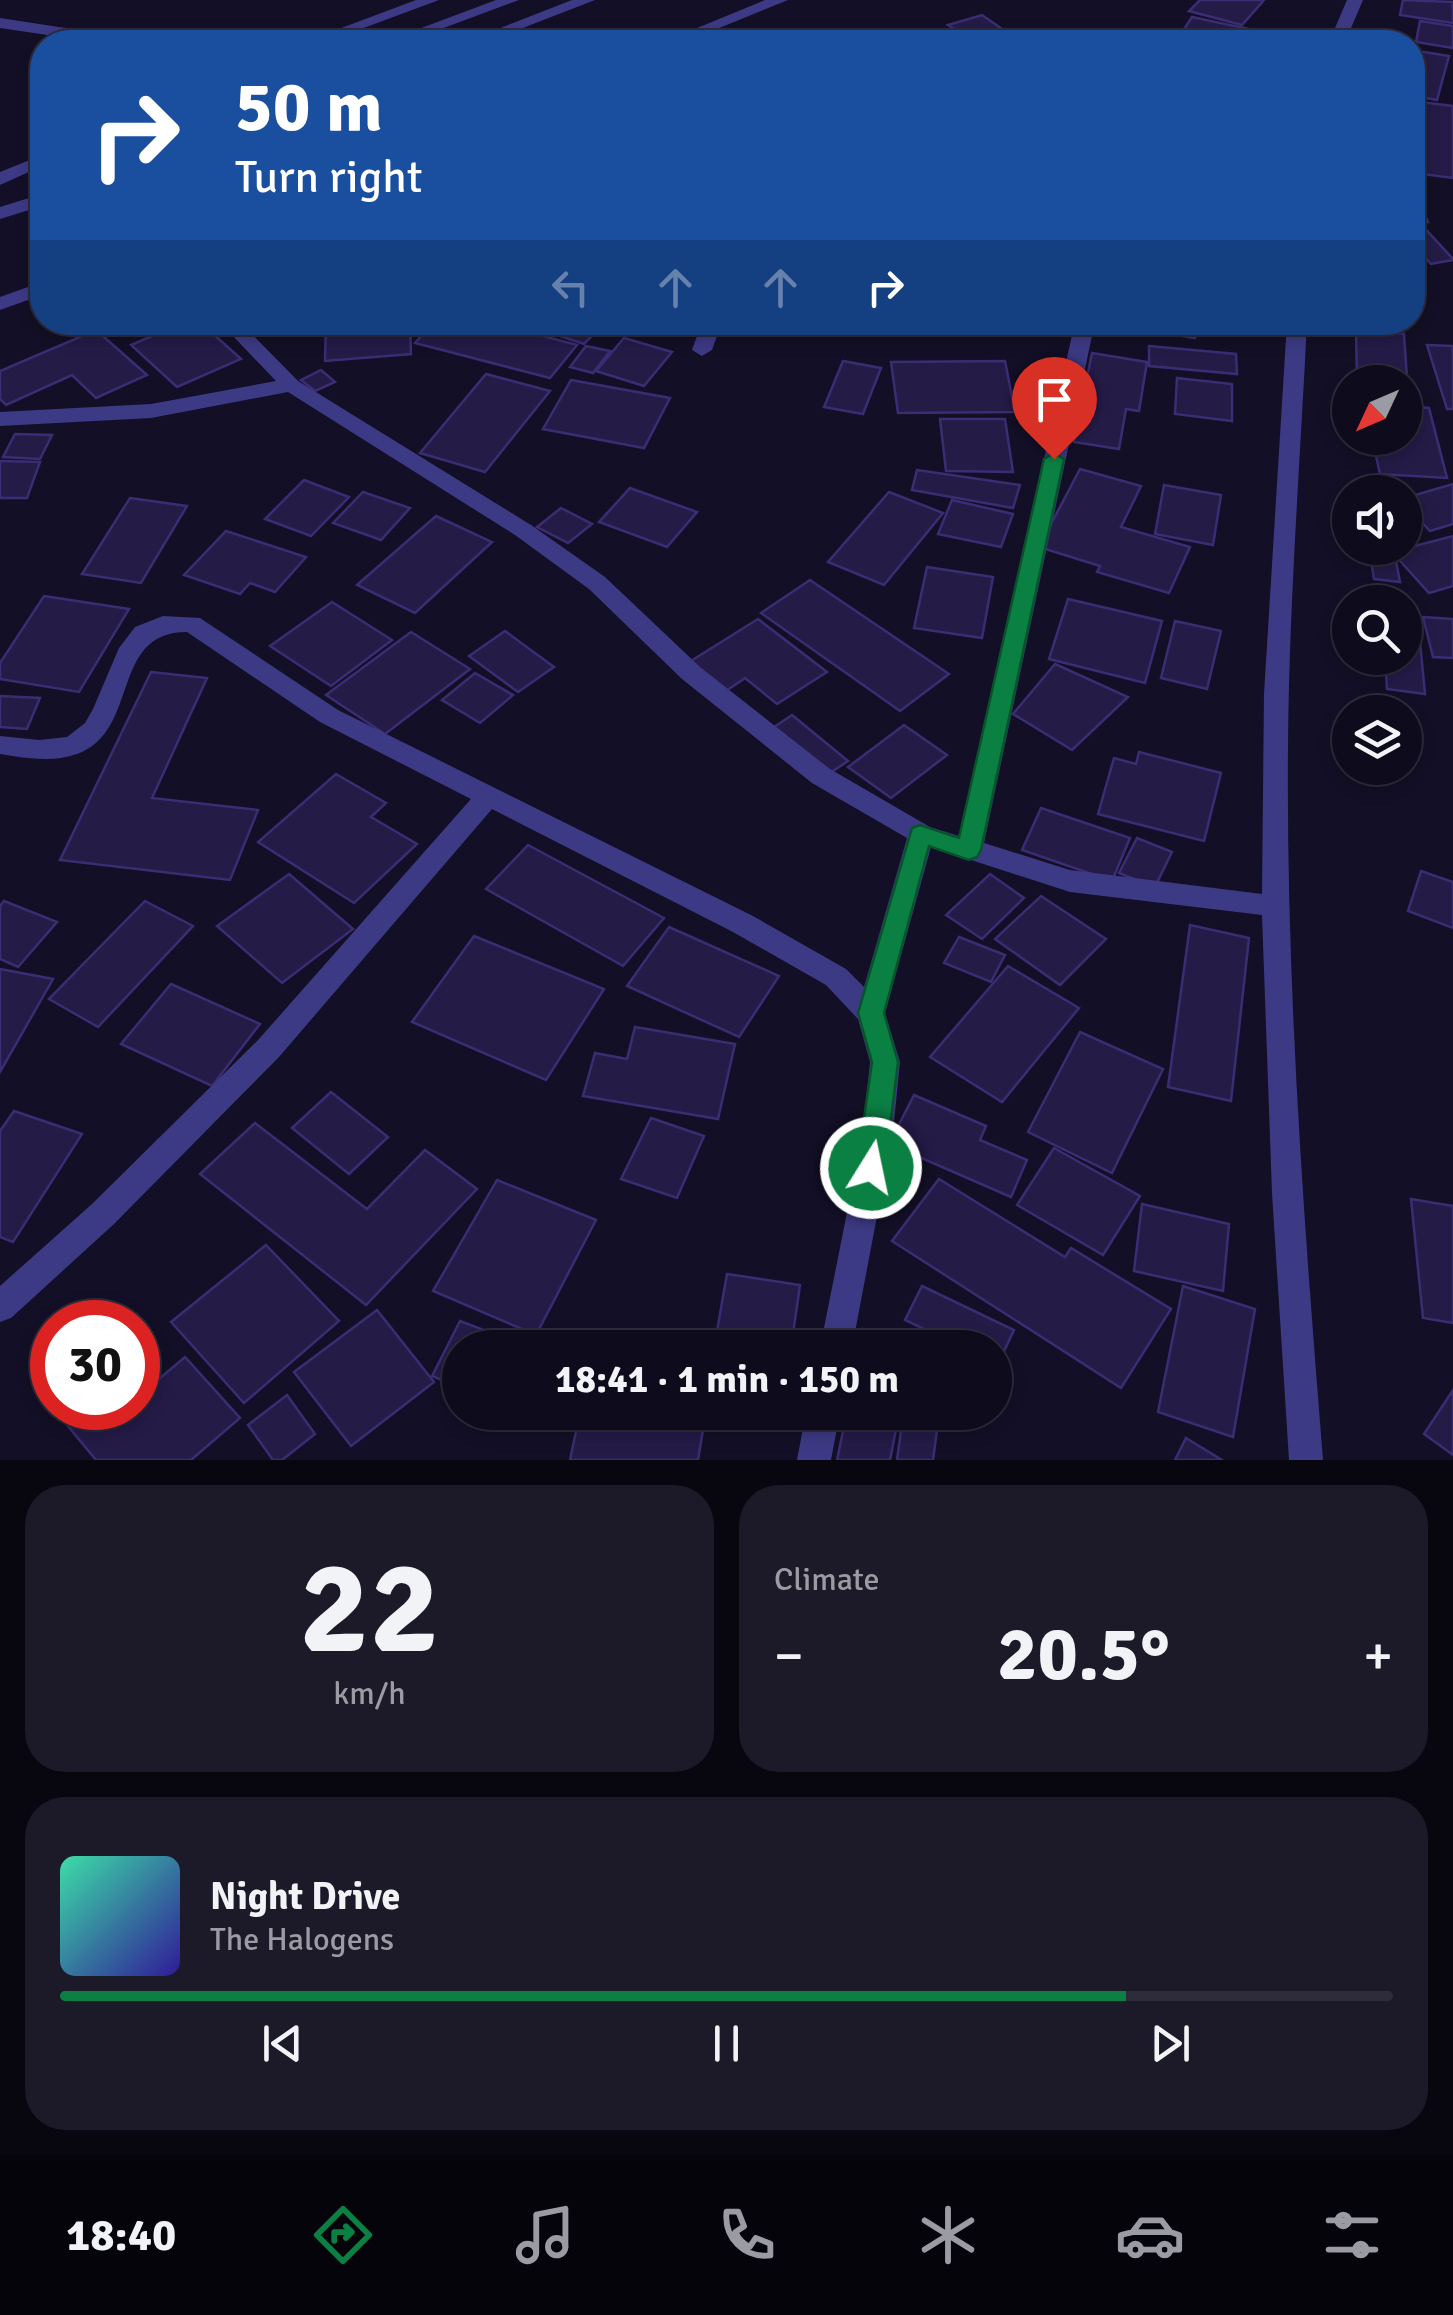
<!DOCTYPE html>
<meta charset="utf-8">
<style>
:root{--surface:#0e0b1c;--page:#1c1929;--text:#f1f3f6;--muted:#9b9ba3;--line:#2e2b3b;--accent:#0b8043}
body{margin:0;font-family:Signika,sans-serif;background:var(--page);color:var(--text);height:100vh;display:flex;flex-direction:column;font-size:38px;white-space:nowrap}
*{box-sizing:border-box;margin:0}
p{font-size:32px;color:var(--muted)}
.icon{flex:none;width:55px;height:55px;fill:none;stroke:currentColor;stroke-width:2;stroke-linecap:round;stroke-linejoin:round}
.map{position:relative;height:1460px;overflow:hidden}
.side{display:flex;flex-direction:column;gap:25px;padding:25px;background:#08060f;flex:1}
.side>*{flex:none}
.guide{position:absolute;left:30px;top:30px;width:1395px;height:305px;border-radius:40px;box-shadow:0 5px 15px #0003,0 0 0 2px var(--line);background:#1a4fa0;color:#fff;overflow:hidden}
.needle{width:65px;rotate:226deg}
.buttons{position:absolute;left:1332px;top:365px;display:grid;gap:20px}
.buttons a{display:grid;place-items:center;width:90px;height:90px;border-radius:50%;background:var(--surface);box-shadow:0 5px 15px #0003,0 0 0 2px var(--line);font-size:50px}
.speed{position:absolute;left:30px;top:1300px;display:flex;gap:20px;font-size:50px;font-weight:700;text-align:center}
.speed>*{display:grid;place-content:center;width:130px;height:130px;border-radius:50%;background:var(--surface);box-shadow:0 5px 15px #0003,0 0 0 2px var(--line);line-height:1}
.speed .limit{border:15px solid #d22;background:#fff;color:#111}
.pin{position:absolute;display:grid;place-items:center;width:85px;height:85px;color:#fff;margin:-102px -42px;border-radius:50% 50% 50% 0;rotate:-45deg;box-shadow:0 0 10px #0007}
.pin .icon{rotate:45deg}
.me{position:absolute;width:110px;margin:-55px;rotate:10deg;stroke-linejoin:round;filter:drop-shadow(0 0 8px #0008)}
.turn{display:flex;align-items:center;gap:35px;height:210px;padding:0 40px;font-size:45px}
.turn .icon{width:130px;height:130px;stroke-width:2.5}
.turn b{display:block;font-size:70px;line-height:85px}
.lanes{display:flex;align-items:center;height:95px;padding:0 40px;background:#0003;justify-content:center;gap:50px;direction:ltr}
.lanes .off{opacity:.35}
.big{font-size:75px;font-weight:700;line-height:1.1}
.side .tile{flex:1;display:flex;flex-direction:column;justify-content:center;gap:15px;min-width:0;padding:0 35px;border-radius:40px;background:var(--page)}
.side .dial{align-items:center;gap:0}
.dial b{font-size:130px;line-height:1}
.song{display:flex;align-items:center;gap:30px}
.cover{width:120px;height:120px;border-radius:15px;background:linear-gradient(135deg,hsl(160 70% 55%),hsl(250 70% 35%))}
.played{height:10px;border-radius:5px;background:linear-gradient(90deg,var(--accent) 80%,var(--line) 80%)}
.keys{display:flex;justify-content:space-around;direction:ltr}
.heat{display:flex;justify-content:space-between;align-items:center;font-size:55px;direction:ltr}
.side .tiles{flex:1;display:grid;gap:25px;grid-template-columns:1fr 1fr}
.tile:last-child{grid-column:span 2}
.trip{position:absolute;left:442px;top:1330px;width:570px;height:100px;border-radius:50px;background:var(--surface);box-shadow:0 5px 15px #0003,0 0 0 2px var(--line);font-weight:700;line-height:100px;text-align:center}
.menu{display:flex;height:160px;justify-content:space-around;align-items:center;background:#06040b;color:var(--muted)}
.menu .icon{width:70px;height:70px}
.menu .selected{color:var(--accent)}
.menu b{font-size:45px;color:var(--text)}
.map>svg:first-child{display:block}
.building{fill:#241b47;stroke:#3b2d73;stroke-width:2.5}
.lines{fill:none;stroke-linecap:round;stroke-linejoin:round}
.minor{fill:#3d3a85;fill-rule:evenodd}
.route{fill:#0b8043;stroke:#07532c;stroke-width:2.5}
</style>
<div class="map">
<svg width="1453" height="1460" viewBox="0 0 1453 1460">
<rect width="100%" height="100%" fill="#130f26"/>
<g class="building">
<path d="M 1200,0 L 1264,0 L 1242,25 L 1189,11 Z"/>
<path d="M 1403,0 L 1453,2 L 1453,23 L 1400,15 Z"/>
<path d="M 982,15 L 1021,42 L 972,42 L 948,25 Z"/>
<path d="M 1192,17 L 1277,35 L 1273,42 L 1177,40 Z"/>
<path d="M 1420,21 L 1453,26 L 1453,48 L 1416,42 Z"/>
<path d="M 910,31 L 929,42 L 878,42 Z"/>
<path d="M 1412,50 L 1449,56 L 1437,100 L 1412,95 Z"/>
<path d="M 1412,101 L 1453,106 L 1453,178 L 1422,174 L 1420,130 L 1412,129 Z"/>
<path d="M 1412,187 L 1428,222 L 1412,222 Z"/>
<path d="M 1420,223 L 1453,259 L 1453,260 L 1431,264 L 1412,243 L 1412,224 Z"/>
<path d="M 185,322 L 200,322 L 241,359 L 177,387 L 131,345 Z"/>
<path d="M 326,322 L 410,322 L 411,354 L 325,361 Z"/>
<path d="M 433,322 L 490,322 L 577,345 L 550,378 L 415,343 Z"/>
<path d="M 518,322 L 605,322 L 584,344 Z"/>
<path d="M 1133,322 L 1198,322 L 1195,338 L 1132,328 Z"/>
<path d="M 1356,329 L 1404,334 L 1408,393 L 1405,382 L 1357,382 Z"/>
<path d="M 96,330 L 147,375 L 96,398 L 72,375 L 6,405 L 0,399 L 0,371 Z"/>
<path d="M 624,338 L 672,352 L 644,386 L 596,371 Z"/>
<path d="M 1427,345 L 1453,346 L 1453,409 L 1447,409 Z"/>
<path d="M 586,346 L 610,351 L 593,373 L 570,367 Z"/>
<path d="M 1149,346 L 1236,354 L 1237,374 L 1149,366 Z"/>
<path d="M 1092,353 L 1147,362 L 1139,411 L 1126,409 L 1119,449 L 1074,442 Z"/>
<path d="M 843,361 L 881,368 L 863,414 L 824,407 Z"/>
<path d="M 1005,361 L 1015,412 L 898,413 L 891,362 Z"/>
<path d="M 321,370 L 335,382 L 315,391 L 301,380 Z"/>
<path d="M 486,374 L 550,391 L 485,472 L 420,453 Z"/>
<path d="M 1177,378 L 1232,384 L 1232,421 L 1175,414 Z"/>
<path d="M 571,380 L 670,398 L 644,448 L 543,429 Z"/>
<path d="M 1405,406 L 1429,408 L 1447,478 L 1380,474 L 1372,438 L 1405,438 Z"/>
<path d="M 940,419 L 1005,419 L 1013,472 L 946,471 Z"/>
<path d="M 15,434 L 52,435 L 40,459 L 3,457 Z"/>
<path d="M 0,461 L 40,462 L 27,498 L 0,498 Z"/>
<path d="M 1080,469 L 1141,486 L 1121,527 L 1190,547 L 1169,593 L 1097,572 L 1100,566 L 1039,547 Z"/>
<path d="M 917,470 L 1020,485 L 1013,508 L 912,490 Z"/>
<path d="M 304,480 L 349,497 L 311,536 L 265,519 Z"/>
<path d="M 1453,484 L 1453,524 L 1430,531 L 1413,513 L 1405,516 L 1405,498 Z"/>
<path d="M 1164,485 L 1221,495 L 1213,545 L 1155,534 Z"/>
<path d="M 630,488 L 697,512 L 667,547 L 599,522 Z"/>
<path d="M 363,492 L 410,508 L 381,540 L 333,523 Z"/>
<path d="M 889,492 L 943,513 L 884,585 L 828,562 Z"/>
<path d="M 130,498 L 187,506 L 141,583 L 82,574 Z"/>
<path d="M 952,500 L 1013,514 L 1001,547 L 938,534 Z"/>
<path d="M 561,508 L 592,524 L 568,543 L 537,527 Z"/>
<path d="M 436,516 L 492,542 L 415,613 L 357,585 Z"/>
<path d="M 226,531 L 306,557 L 275,592 L 250,583 L 240,594 L 184,575 Z"/>
<path d="M 1453,536 L 1453,586 L 1429,593 L 1392,552 Z"/>
<path d="M 1370,554 L 1395,556 L 1400,582 L 1374,579 Z"/>
<path d="M 927,567 L 993,577 L 982,638 L 914,628 Z"/>
<path d="M 810,580 L 949,674 L 900,711 L 761,613 Z"/>
<path d="M 44,596 L 129,609 L 79,692 L 0,679 L 0,663 Z"/>
<path d="M 1068,599 L 1162,621 L 1145,683 L 1049,659 Z"/>
<path d="M 332,602 L 392,640 L 331,686 L 270,646 Z"/>
<path d="M 1423,617 L 1453,619 L 1453,658 L 1433,657 Z"/>
<path d="M 1405,618 L 1418,620 L 1425,694 L 1387,689 L 1385,658 L 1405,658 Z"/>
<path d="M 758,619 L 827,672 L 777,704 L 745,678 L 723,693 L 686,664 Z"/>
<path d="M 1175,621 L 1221,631 L 1207,689 L 1161,678 Z"/>
<path d="M 505,631 L 554,667 L 518,692 L 469,656 Z"/>
<path d="M 411,632 L 470,669 L 385,734 L 326,695 Z"/>
<path d="M 1055,664 L 1128,697 L 1072,750 L 1013,714 Z"/>
<path d="M 151,672 L 207,678 L 152,798 L 258,810 L 230,880 L 60,860 Z"/>
<path d="M 475,673 L 513,695 L 480,723 L 442,700 Z"/>
<path d="M 0,696 L 40,698 L 27,729 L 0,727 Z"/>
<path d="M 792,715 L 848,761 L 827,775 L 771,729 Z"/>
<path d="M 904,725 L 947,755 L 891,798 L 848,767 Z"/>
<path d="M 1139,752 L 1221,773 L 1204,841 L 1098,814 L 1114,758 L 1136,764 Z"/>
<path d="M 336,774 L 386,803 L 371,817 L 417,844 L 354,903 L 258,842 Z"/>
<path d="M 1041,808 L 1130,838 L 1112,881 L 1022,850 Z"/>
<path d="M 1137,838 L 1172,852 L 1155,887 L 1119,873 Z"/>
<path d="M 528,845 L 664,918 L 623,966 L 486,889 Z"/>
<path d="M 1421,871 L 1453,882 L 1453,928 L 1408,911 Z"/>
<path d="M 289,874 L 353,929 L 282,983 L 217,926 Z"/>
<path d="M 990,874 L 1024,898 L 982,939 L 946,915 Z"/>
<path d="M 1041,896 L 1106,939 L 1060,985 L 995,939 Z"/>
<path d="M 4,901 L 57,922 L 18,967 L 0,959 L 0,906 Z"/>
<path d="M 145,901 L 193,926 L 98,1027 L 49,999 Z"/>
<path d="M 1190,925 L 1249,938 L 1231,1101 L 1168,1087 Z"/>
<path d="M 669,927 L 779,976 L 739,1037 L 627,986 Z"/>
<path d="M 474,936 L 604,989 L 546,1080 L 412,1022 Z"/>
<path d="M 959,937 L 1005,955 L 991,982 L 944,963 Z"/>
<path d="M 1008,966 L 1079,1008 L 1002,1102 L 930,1057 Z"/>
<path d="M 0,969 L 53,979 L 0,1072 Z"/>
<path d="M 171,984 L 260,1024 L 212,1086 L 121,1044 Z"/>
<path d="M 635,1027 L 735,1044 L 718,1119 L 583,1096 L 595,1053 L 627,1059 Z"/>
<path d="M 1080,1032 L 1163,1069 L 1112,1173 L 1028,1132 Z"/>
<path d="M 331,1092 L 388,1137 L 349,1174 L 292,1128 Z"/>
<path d="M 914,1095 L 986,1126 L 980,1140 L 1027,1160 L 1011,1197 L 889,1144 Z"/>
<path d="M 14,1111 L 82,1134 L 13,1242 L 0,1237 L 0,1131 Z"/>
<path d="M 651,1118 L 704,1136 L 677,1198 L 621,1179 Z"/>
<path d="M 255,1123 L 367,1209 L 425,1150 L 477,1189 L 366,1305 L 200,1174 Z"/>
<path d="M 1054,1148 L 1140,1196 L 1103,1255 L 1017,1205 Z"/>
<path d="M 939,1179 L 1065,1257 L 1071,1248 L 1171,1309 L 1121,1388 L 892,1241 Z"/>
<path d="M 497,1180 L 596,1220 L 536,1335 L 433,1291 Z"/>
<path d="M 1411,1199 L 1453,1206 L 1453,1323 L 1423,1318 Z"/>
<path d="M 1142,1204 L 1229,1224 L 1223,1291 L 1134,1271 Z"/>
<path d="M 266,1245 L 339,1321 L 244,1403 L 171,1322 Z"/>
<path d="M 727,1274 L 800,1285 L 791,1348 L 714,1348 Z"/>
<path d="M 922,1286 L 1014,1330 L 998,1364 L 995,1348 L 963,1348 L 905,1320 Z"/>
<path d="M 1183,1286 L 1255,1309 L 1233,1437 L 1158,1412 Z"/>
<path d="M 377,1310 L 434,1382 L 351,1446 L 294,1372 Z"/>
<path d="M 460,1321 L 531,1348 L 460,1348 L 460,1387 L 432,1376 Z"/>
<path d="M 863,1329 L 945,1348 L 859,1348 Z"/>
<path d="M 138,1354 L 159,1379 L 185,1357 L 240,1418 L 191,1460 L 96,1460 L 53,1408 L 138,1408 Z"/>
<path d="M 1453,1390 L 1453,1455 L 1424,1434 Z"/>
<path d="M 287,1395 L 315,1434 L 282,1460 L 273,1460 L 248,1425 Z"/>
<path d="M 580,1412 L 706,1412 L 698,1460 L 570,1460 Z"/>
<path d="M 847,1412 L 954,1412 L 952,1426 L 899,1414 L 890,1460 L 837,1460 Z"/>
<path d="M 902,1423 L 937,1430 L 933,1460 L 897,1460 Z"/>
<path d="M 1186,1438 L 1222,1460 L 1175,1460 Z"/>
</g>
<g class="lines">
<g class="minor">
<path d="M 416,0 L 439,0 L 326,42 L 304,42 Z"/>
<path d="M 496,0 L 519,0 L 406,42 L 384,42 Z"/>
<path d="M 572,0 L 595,0 L 487,42 L 465,42 Z"/>
<path d="M 765,0 L 788,0 L 685,42 L 663,42 Z"/>
<path d="M 1347,0 L 1363,0 L 1345,42 L 1329,42 Z"/>
<path d="M 0,18 L 124,37 L 132,42 L 95,42 L 0,28 Z"/>
<path d="M 42,155 L 42,166 L 0,185 L 0,172 Z"/>
<path d="M 42,194 L 42,206 L 0,219 L 0,207 Z"/>
<path d="M 42,282 L 42,295 L 0,310 L 0,297 Z"/>
<path d="M 702,322 L 722,322 L 712,350 L 702,356 L 692,350 Z"/>
<path d="M 1075,322 L 1095,322 L 984,843 L 1070,870 L 1262,894 L 1264,694 L 1287,322 L 1307,322 C 1300,464 1289,606 1288,747 C 1286,985 1304,1223 1323,1460 L 1289,1460 L 1272,1193 L 1262,915 L 1070,892 L 931,847 L 885,1013 L 900,1062 L 893,1132 L 852,1348 L 820,1348 L 863,1132 L 870,1062 L 858,1019 L 826,985 L 733,932 L 492,809 L 279,1057 L 114,1224 L 11,1318 L 0,1322 L 0,1286 L 92,1204 L 259,1039 L 471,799 L 320,722 L 187,632 C 109,632 141,731 77,754 C 52,763 25,758 0,754 L 0,736 L 39,740 L 67,737 L 85,723 L 93,709 L 119,648 L 135,627 L 163,616 L 200,618 L 338,710 L 753,916 L 846,969 L 864,987 L 907,838 L 812,783 L 682,679 L 589,589 L 515,535 L 288,392 L 151,418 L 0,426 L 0,412 L 151,404 L 276,381 L 230,333 L 240,327 L 247,329 L 298,381 L 531,525 L 605,577 L 700,667 L 830,769 L 930,827 L 959,836 Z"/>
<path d="M 806,1412 L 840,1412 L 831,1460 L 797,1460 Z"/>
</g>
</g>
<path class="route" d="M 1054,453 L 1064,459 L 981,850 L 977,857 L 969,860 L 929,846 L 884,1013 L 898,1062 L 885,1168 L 881,1177 L 871,1180 L 861,1177 L 857,1168 L 872,1062 L 858,1013 L 912,828 L 920,825 L 959,838 L 1044,459 Z"/>
</svg>
<div class="buttons">
<a><svg class="needle" viewBox="-14 -14 28 28"><path d="M0-13l5 13h-10z" fill="#e53935"/><path d="M0 13l5-13h-10z" fill="#9b9ba3"/></svg></a>
<a><svg class="icon" aria-label="sound" viewBox="0 0 24 24"><path d="M4 9h4l5-4v14l-5-4H4zM17 9q2 3 0 6"/></svg></a>
<a><svg class="icon" aria-label="search" viewBox="0 0 24 24"><circle cx="10" cy="10" r="6"/><path d="M15 15l6 6"/></svg></a>
<a><svg class="icon" aria-label="layers" viewBox="0 0 24 24"><path d="M12 4l9 5-9 5-9-5zM3 14l9 5 9-5"/></svg></a>
</div>
<div class="speed"><div class="limit">30</div></div>
<div class="pin" style="left:1054px;top:459px;background:#d93025"><svg class="icon" aria-label="arrive" viewBox="0 0 24 24"><path d="M6 21V4h12l-3 4 3 4H6"/></svg></div>
<svg class="me" style="left:871px;top:1168px" viewBox="-20 -20 40 40"><circle r="17" fill="#0b8043" stroke="#fff" stroke-width="3"/><path d="M0-11L8 9 0 5-8 9z" fill="#fff"/></svg>
<div class="trip">18:41 · 1 min · 150 m</div>
<div class="guide">
<div class="turn"><svg class="icon" aria-label="right" viewBox="0 0 24 24"><path d="M7 20v-9h11M14 6l5 5-5 5"/></svg><div><b>50 m</b>Turn right</div></div>
<div class="lanes"><svg class="icon off" aria-label="left" viewBox="0 0 24 24"><path d="M17 20v-9H6M10 6l-5 5 5 5"/></svg><svg class="icon off" aria-label="ahead" viewBox="0 0 24 24"><path d="M12 20V5M6 11l6-6 6 6"/></svg><svg class="icon off" aria-label="ahead" viewBox="0 0 24 24"><path d="M12 20V5M6 11l6-6 6 6"/></svg><svg class="icon" aria-label="right" viewBox="0 0 24 24"><path d="M7 20v-9h11M14 6l5 5-5 5"/></svg></div>
</div>
</div>
<section class="side">
<div class="tiles">
<div class="tile dial"><b>22</b><p>km/h</p></div>
<div class="tile"><p>Climate</p>
<div class="heat"><a>−</a><b class="big">20.5°</b><a>+</a></div>
</div>
<div class="tile">
<div class="song"><i class="cover"></i><div><b>Night Drive</b><p>The Halogens</p></div></div>
<div class="played"></div>
<div class="keys"><svg class="icon" aria-label="previous" viewBox="0 0 24 24"><path d="M18 5L8 12l10 7zM5 5v14"/></svg><svg class="icon" aria-label="pause" viewBox="0 0 24 24"><path d="M8 5v14M16 5v14"/></svg><svg class="icon" aria-label="next" viewBox="0 0 24 24"><path d="M6 5l10 7-10 7zM19 5v14"/></svg></div>
</div>
</div>
</section>
<nav class="menu">
<b>18:40</b>
<svg class="icon selected" aria-label="directions" viewBox="0 0 24 24"><path d="M12 3l9 9-9 9-9-9zM9 14v-3h6M13 9l2 2-2 2"/></svg>
<svg class="icon" aria-label="music" viewBox="0 0 24 24"><path d="M9 18V5l10-2v13"/><circle cx="6" cy="18" r="3"/><circle cx="16" cy="16" r="3"/></svg>
<svg class="icon" aria-label="phone" viewBox="0 0 24 24"><path d="M5 4h4l2 5-3 2q2 4 5 5l2-3 5 2v4C11 20 4 13 5 4z"/></svg>
<svg class="icon" aria-label="climate" viewBox="0 0 24 24"><path d="M12 3v18M4 7l16 10M4 17L20 7"/></svg>
<svg class="icon" aria-label="car" viewBox="0 0 24 24"><path d="M5 17H2v-5l4-1 3-4h7l3 4 3 1v5h-3M9 17h6M6 11h13"/><circle cx="7" cy="17" r="2"/><circle cx="17" cy="17" r="2"/></svg>
<svg class="icon" aria-label="filters" viewBox="0 0 24 24"><path d="M4 7h16M4 17h16"/><circle cx="9" cy="7" r="2"/><circle cx="15" cy="17" r="2"/></svg>
</nav>
